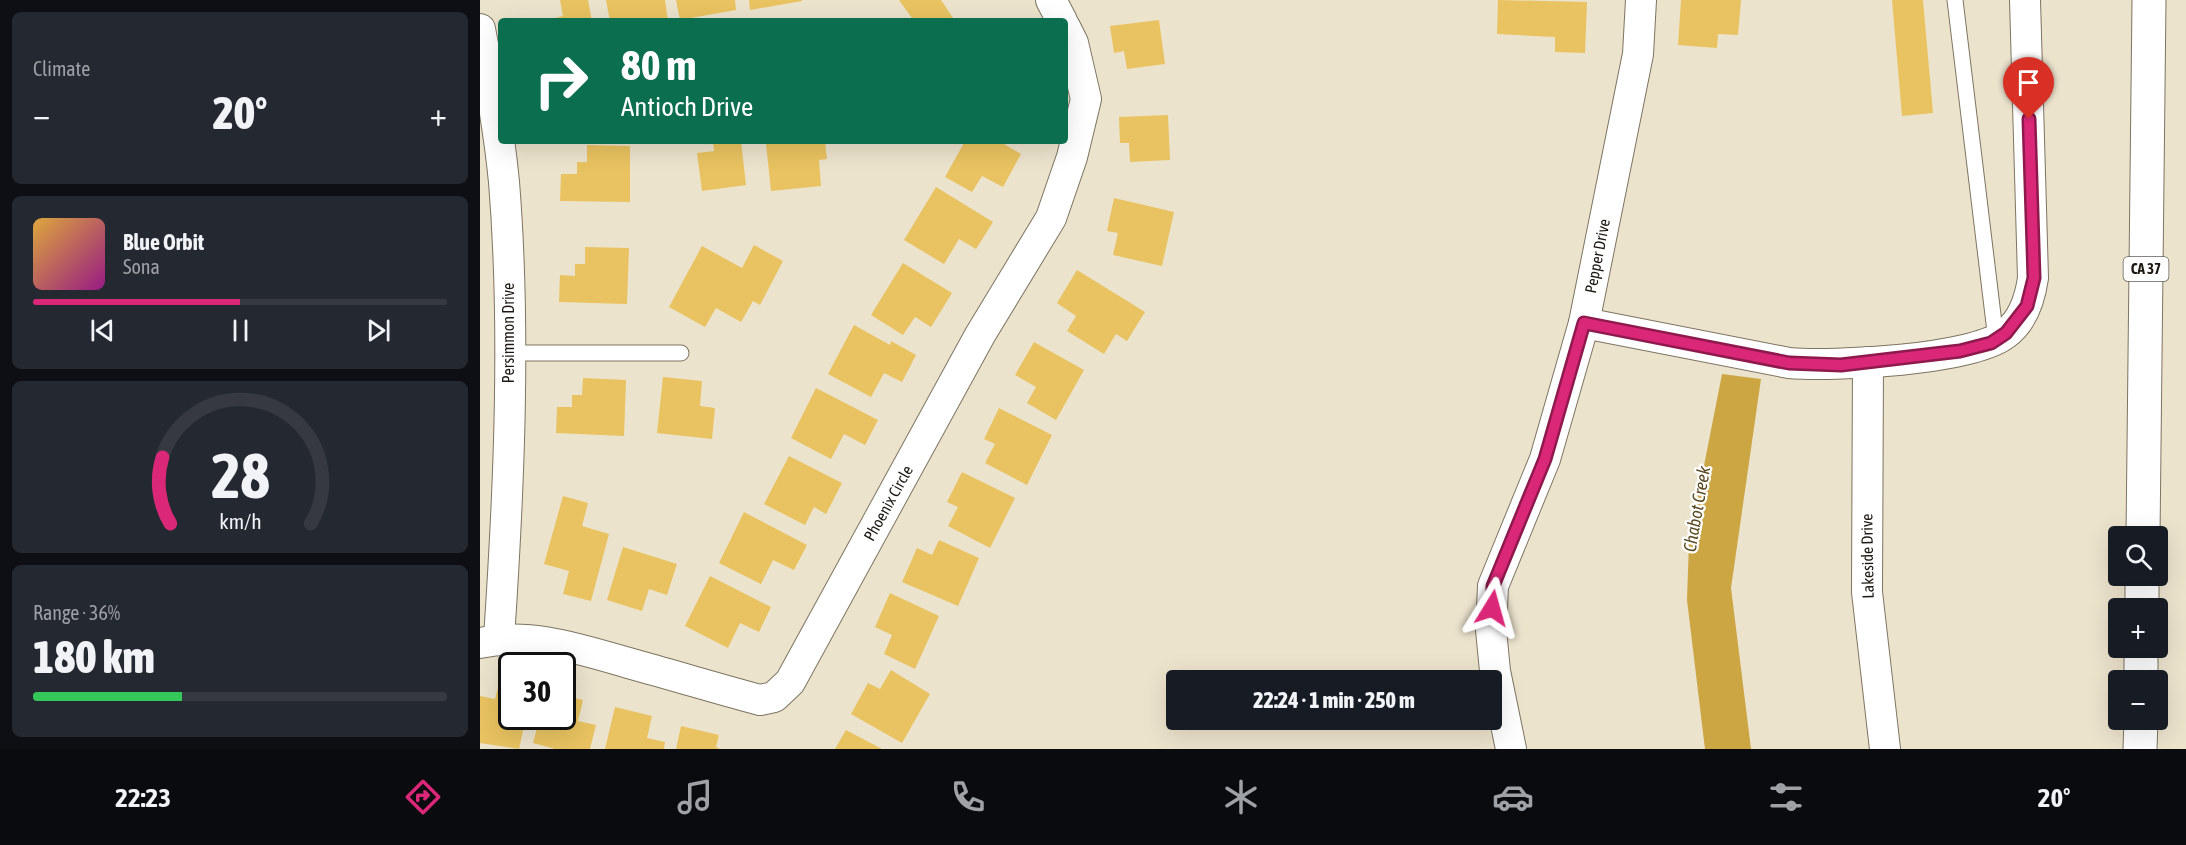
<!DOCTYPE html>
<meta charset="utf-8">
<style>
:root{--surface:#171b24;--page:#242831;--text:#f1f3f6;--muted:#9ea1a6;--line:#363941;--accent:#db2777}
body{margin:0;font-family:"Asap Condensed",sans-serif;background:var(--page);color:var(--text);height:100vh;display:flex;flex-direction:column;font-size:22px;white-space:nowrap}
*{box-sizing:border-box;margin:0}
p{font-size:20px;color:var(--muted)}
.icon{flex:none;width:33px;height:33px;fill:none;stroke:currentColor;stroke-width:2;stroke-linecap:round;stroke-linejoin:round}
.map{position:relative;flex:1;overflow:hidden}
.sheet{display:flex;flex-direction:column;gap:12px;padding:12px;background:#0d0f14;width:480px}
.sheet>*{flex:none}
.banner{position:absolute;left:18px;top:18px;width:570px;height:126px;border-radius:6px;box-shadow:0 6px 24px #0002;background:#0b6e4f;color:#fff;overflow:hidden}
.tools{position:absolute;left:1628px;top:526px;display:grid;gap:12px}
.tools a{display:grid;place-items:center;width:60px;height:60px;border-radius:6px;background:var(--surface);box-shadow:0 6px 24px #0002;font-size:30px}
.speed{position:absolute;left:18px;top:652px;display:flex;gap:12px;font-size:30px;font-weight:700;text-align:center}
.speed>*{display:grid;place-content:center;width:78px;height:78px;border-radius:50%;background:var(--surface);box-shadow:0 6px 24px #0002;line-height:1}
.speed .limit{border:3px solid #111;border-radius:9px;background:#fff;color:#111}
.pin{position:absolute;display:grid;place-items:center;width:51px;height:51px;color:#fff;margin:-62px -26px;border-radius:50% 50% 50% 0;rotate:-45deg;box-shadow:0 0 6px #0007}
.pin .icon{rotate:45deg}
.me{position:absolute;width:66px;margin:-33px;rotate:8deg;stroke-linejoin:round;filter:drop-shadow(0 0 4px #0008)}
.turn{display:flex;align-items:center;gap:21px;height:126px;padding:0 24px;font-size:27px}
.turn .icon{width:78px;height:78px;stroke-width:2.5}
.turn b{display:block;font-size:42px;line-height:51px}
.big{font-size:45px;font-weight:800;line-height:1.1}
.sheet .tile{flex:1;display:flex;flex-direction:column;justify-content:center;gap:9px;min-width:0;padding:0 21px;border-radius:9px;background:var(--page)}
.sheet .dial{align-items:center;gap:0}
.dial svg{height:156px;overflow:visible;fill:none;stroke:var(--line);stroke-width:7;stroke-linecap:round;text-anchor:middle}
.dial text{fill:var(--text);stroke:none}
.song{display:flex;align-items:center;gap:18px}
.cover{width:72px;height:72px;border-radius:9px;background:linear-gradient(135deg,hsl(40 70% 55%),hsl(310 70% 35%))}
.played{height:6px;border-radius:3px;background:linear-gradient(90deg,var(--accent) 50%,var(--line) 50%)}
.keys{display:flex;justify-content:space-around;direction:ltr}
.heat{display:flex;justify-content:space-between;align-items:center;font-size:33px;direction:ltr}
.charge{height:9px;border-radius:4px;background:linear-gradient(90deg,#34c759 36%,var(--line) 0)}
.trip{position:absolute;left:686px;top:670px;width:336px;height:60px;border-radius:6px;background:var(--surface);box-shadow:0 6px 24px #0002;font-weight:800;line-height:60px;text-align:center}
.menu{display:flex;height:96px;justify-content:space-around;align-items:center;background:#090b0e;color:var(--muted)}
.menu .icon{width:42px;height:42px}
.menu .on{color:var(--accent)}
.menu b{font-size:27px;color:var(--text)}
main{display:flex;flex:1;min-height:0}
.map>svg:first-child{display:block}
.water{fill:#cca643}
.building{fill:#e9c361}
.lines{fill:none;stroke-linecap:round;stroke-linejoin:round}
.lane-casing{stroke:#7d7461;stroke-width:17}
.street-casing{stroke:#7d7461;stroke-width:32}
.highway-casing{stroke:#7d7461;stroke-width:35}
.lane{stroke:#fff;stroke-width:15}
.street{stroke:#fff;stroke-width:30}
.highway{stroke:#fff;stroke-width:33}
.route-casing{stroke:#8e194d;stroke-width:15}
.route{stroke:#db2777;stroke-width:10}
.labels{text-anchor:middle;stroke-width:4.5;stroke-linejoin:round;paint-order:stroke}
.shield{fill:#fff;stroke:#605d58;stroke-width:1.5}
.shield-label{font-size:15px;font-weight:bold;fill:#1c1811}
.street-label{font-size:16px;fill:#1c1811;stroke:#fff}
.water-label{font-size:18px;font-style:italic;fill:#5a4a22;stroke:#fff}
</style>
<main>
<section class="sheet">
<div class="tile"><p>Climate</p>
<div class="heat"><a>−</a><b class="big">20°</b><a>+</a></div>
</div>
<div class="tile">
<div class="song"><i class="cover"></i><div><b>Blue Orbit</b><p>Sona</p></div></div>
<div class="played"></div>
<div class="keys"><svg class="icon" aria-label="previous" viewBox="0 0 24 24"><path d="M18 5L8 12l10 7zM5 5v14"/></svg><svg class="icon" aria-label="pause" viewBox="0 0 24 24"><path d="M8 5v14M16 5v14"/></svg><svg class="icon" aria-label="next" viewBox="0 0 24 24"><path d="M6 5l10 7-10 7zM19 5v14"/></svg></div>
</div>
<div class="tile dial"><svg viewBox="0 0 100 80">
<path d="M14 69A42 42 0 1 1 86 69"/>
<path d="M14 69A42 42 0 0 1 10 35" stroke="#db2777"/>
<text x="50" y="56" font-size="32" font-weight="700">28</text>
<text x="50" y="72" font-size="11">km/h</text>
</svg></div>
<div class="tile"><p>Range · 36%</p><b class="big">180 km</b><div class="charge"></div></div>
</section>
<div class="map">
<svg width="1706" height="749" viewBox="0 0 1706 749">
<rect width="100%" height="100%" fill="#ece3cd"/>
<path class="water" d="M 1242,374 L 1281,379 L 1251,588 L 1271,749 L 1225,749 L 1207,600 L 1209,542 Z"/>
<g class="building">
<path d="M 80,0 L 108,0 L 112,21 L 62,21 L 83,16 Z"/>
<path d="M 126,0 L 185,0 L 188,21 L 130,21 Z"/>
<path d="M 196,0 L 255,0 L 256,10 L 200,20 Z"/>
<path d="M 269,0 L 322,0 L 322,1 L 270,10 Z"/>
<path d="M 419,0 L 461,0 L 473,18 L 468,21 L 434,21 Z"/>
<path d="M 1018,0 L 1107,2 L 1105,53 L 1075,52 L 1075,37 L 1017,34 Z"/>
<path d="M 1201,0 L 1261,0 L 1258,35 L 1238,34 L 1237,48 L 1198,45 Z"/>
<path d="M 1412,0 L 1443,0 L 1453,113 L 1422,116 Z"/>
<path d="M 679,20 L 685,64 L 647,69 L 644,51 L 634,53 L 630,26 Z"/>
<path d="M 688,115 L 690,160 L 650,162 L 649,143 L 640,143 L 639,117 Z"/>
<path d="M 245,141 L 261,141 L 266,185 L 222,191 L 217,153 L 234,151 L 233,142 Z"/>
<path d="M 306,141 L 345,141 L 347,159 L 339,160 L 341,186 L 291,191 L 286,144 Z"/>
<path d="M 485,141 L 519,141 L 541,154 L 523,187 L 502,176 L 492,192 L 465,177 Z"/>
<path d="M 107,145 L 150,146 L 150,202 L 80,201 L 81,174 L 97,174 L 97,162 L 107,162 Z"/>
<path d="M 456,187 L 513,222 L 496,249 L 479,239 L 464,264 L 424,240 Z"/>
<path d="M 634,198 L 694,212 L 682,266 L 633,255 L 638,233 L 627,231 Z"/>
<path d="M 274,245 L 303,261 L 280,305 L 273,301 L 261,322 L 236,308 L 225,327 L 189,307 L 222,246 L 262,268 Z"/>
<path d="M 105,247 L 149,248 L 147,304 L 79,302 L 80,275 L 95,276 L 95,264 L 105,264 Z"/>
<path d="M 423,263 L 472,293 L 451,327 L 435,317 L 423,335 L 391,315 Z"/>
<path d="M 597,270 L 665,312 L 647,341 L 636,334 L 624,354 L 587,331 L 596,316 L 577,303 Z"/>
<path d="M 374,325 L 410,345 L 411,341 L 436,355 L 422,382 L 404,373 L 391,397 L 348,374 Z"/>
<path d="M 554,342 L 604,370 L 576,420 L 547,403 L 556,387 L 535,375 Z"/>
<path d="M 183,377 L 222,381 L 220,406 L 235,408 L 232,439 L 177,433 Z"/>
<path d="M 103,378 L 146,380 L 144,436 L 76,433 L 77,407 L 92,407 L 92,395 L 102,395 Z"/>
<path d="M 336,388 L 398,420 L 385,445 L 364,434 L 351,459 L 311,438 Z"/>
<path d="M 519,408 L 572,435 L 547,485 L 505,463 L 515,444 L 504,439 Z"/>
<path d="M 309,456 L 362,483 L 346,514 L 334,507 L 325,525 L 284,504 Z"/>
<path d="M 482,472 L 535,498 L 510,548 L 468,526 L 478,507 L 467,502 Z"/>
<path d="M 83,496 L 108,503 L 102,526 L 129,534 L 111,601 L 83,594 L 89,571 L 64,564 Z"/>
<path d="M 264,512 L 327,545 L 314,570 L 293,560 L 281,584 L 239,563 Z"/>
<path d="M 459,540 L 499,558 L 478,606 L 422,582 L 437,548 L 452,555 Z"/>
<path d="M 143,547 L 197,564 L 187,595 L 169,589 L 162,611 L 127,600 Z"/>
<path d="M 230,576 L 291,607 L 279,632 L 260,623 L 248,648 L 205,626 Z"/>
<path d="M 410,593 L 459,616 L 435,669 L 404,654 L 412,635 L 395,627 Z"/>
<path d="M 411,670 L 450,694 L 422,743 L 371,714 L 388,683 L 400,689 Z"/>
<path d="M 18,687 L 32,690 L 32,717 L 46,717 L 39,749 L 0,743 L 0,696 L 15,699 Z"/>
<path d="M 82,695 L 103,700 L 98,721 L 116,725 L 110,749 L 75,749 L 53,743 L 60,717 L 82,717 Z"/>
<path d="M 135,707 L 172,716 L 167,738 L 185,742 L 184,749 L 125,749 Z"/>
<path d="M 201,726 L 239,735 L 236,747 L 240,749 L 196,749 Z"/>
<path d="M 366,730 L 402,749 L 355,749 Z"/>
</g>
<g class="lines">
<defs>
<g id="lane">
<path d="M 1475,0 L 1516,340"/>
<path d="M 29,353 L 201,353"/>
</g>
<g id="street">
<path d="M 571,0 L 582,21"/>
<path d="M 0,29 C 10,80 19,130 24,182 C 36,330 29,490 19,638"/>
<path d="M 1104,323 L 1309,363 C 1353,367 1492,360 1525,334 C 1543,321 1550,299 1553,278 L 1545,0"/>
<path d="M 1388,362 L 1387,592 L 1405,749"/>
<path d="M 0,643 C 52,631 108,652 159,666 C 199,677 239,689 280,700 L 294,697 L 310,682 L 500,335 L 571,218 L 592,157 L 606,99 L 593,43 L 585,27"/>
<path d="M 1031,749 L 1015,671 L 1011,630 L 1013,586 L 1065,459 L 1104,323 L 1158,54 L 1161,0"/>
</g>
<g id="highway">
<path d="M 1663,537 L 1669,0"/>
<path d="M 1662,609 L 1662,576"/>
<path d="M 1661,681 L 1661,648"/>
<path d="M 1660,749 L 1661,720"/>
</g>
</defs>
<use href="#lane" class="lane-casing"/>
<use href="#street" class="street-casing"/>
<use href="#highway" class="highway-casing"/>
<use href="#lane" class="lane"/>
<use href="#street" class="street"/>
<use href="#highway" class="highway"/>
</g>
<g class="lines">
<defs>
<path id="route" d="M 1012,608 L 1013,586 L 1065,459 L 1104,323 L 1309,363 L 1361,365 L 1480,351 L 1511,343 L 1526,333 L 1547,306 L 1554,278 L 1549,119"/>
</defs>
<use href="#route" class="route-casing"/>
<use href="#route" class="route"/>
</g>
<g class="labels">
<rect class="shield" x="1643.5" y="257" width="45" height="24" rx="4.5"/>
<g class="shield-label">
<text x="1666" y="274">CA 37</text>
</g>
<g class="street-label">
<text transform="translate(1117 256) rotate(-79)" y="6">Pepper Drive</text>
<text transform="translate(28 333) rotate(-90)" y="6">Persimmon Drive</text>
<text transform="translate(408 503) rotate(-61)" y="6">Phoenix Circle</text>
<text transform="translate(1387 556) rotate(-91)" y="6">Lakeside Drive</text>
</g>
<g class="water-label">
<text transform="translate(1217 509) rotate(-80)" y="6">Chabot Creek</text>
</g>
</g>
</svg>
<div class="tools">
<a><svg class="icon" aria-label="search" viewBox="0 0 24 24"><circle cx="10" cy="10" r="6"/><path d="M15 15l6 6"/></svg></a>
<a>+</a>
<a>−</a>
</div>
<div class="speed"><div class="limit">30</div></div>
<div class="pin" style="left:1549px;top:119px;background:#d93025"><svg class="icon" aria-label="arrive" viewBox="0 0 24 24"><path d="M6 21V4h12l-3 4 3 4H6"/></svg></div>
<svg class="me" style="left:1012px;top:608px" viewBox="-20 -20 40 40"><path d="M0-17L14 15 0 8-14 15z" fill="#db2777" stroke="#fff" stroke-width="4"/></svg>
<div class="trip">22:24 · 1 min · 250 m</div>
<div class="banner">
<div class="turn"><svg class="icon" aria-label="right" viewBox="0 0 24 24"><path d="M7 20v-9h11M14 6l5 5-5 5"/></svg><div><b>80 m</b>Antioch Drive</div></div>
</div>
</div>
</main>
<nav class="menu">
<b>22:23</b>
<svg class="icon on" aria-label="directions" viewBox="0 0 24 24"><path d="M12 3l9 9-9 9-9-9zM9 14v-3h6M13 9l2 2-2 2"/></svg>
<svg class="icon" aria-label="music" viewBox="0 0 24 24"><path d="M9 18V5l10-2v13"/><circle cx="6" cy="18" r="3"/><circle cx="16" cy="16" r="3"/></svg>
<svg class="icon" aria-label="phone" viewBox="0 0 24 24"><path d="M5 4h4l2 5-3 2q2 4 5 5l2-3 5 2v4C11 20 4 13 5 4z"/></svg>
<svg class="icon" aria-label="climate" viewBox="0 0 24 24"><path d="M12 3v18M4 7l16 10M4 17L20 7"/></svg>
<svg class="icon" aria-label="car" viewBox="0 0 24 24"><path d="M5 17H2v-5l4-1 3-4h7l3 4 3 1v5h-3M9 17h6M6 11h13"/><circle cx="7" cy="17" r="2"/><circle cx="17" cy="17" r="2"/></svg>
<svg class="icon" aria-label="filters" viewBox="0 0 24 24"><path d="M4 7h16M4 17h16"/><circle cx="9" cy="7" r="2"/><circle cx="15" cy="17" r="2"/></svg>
<b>20°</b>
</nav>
